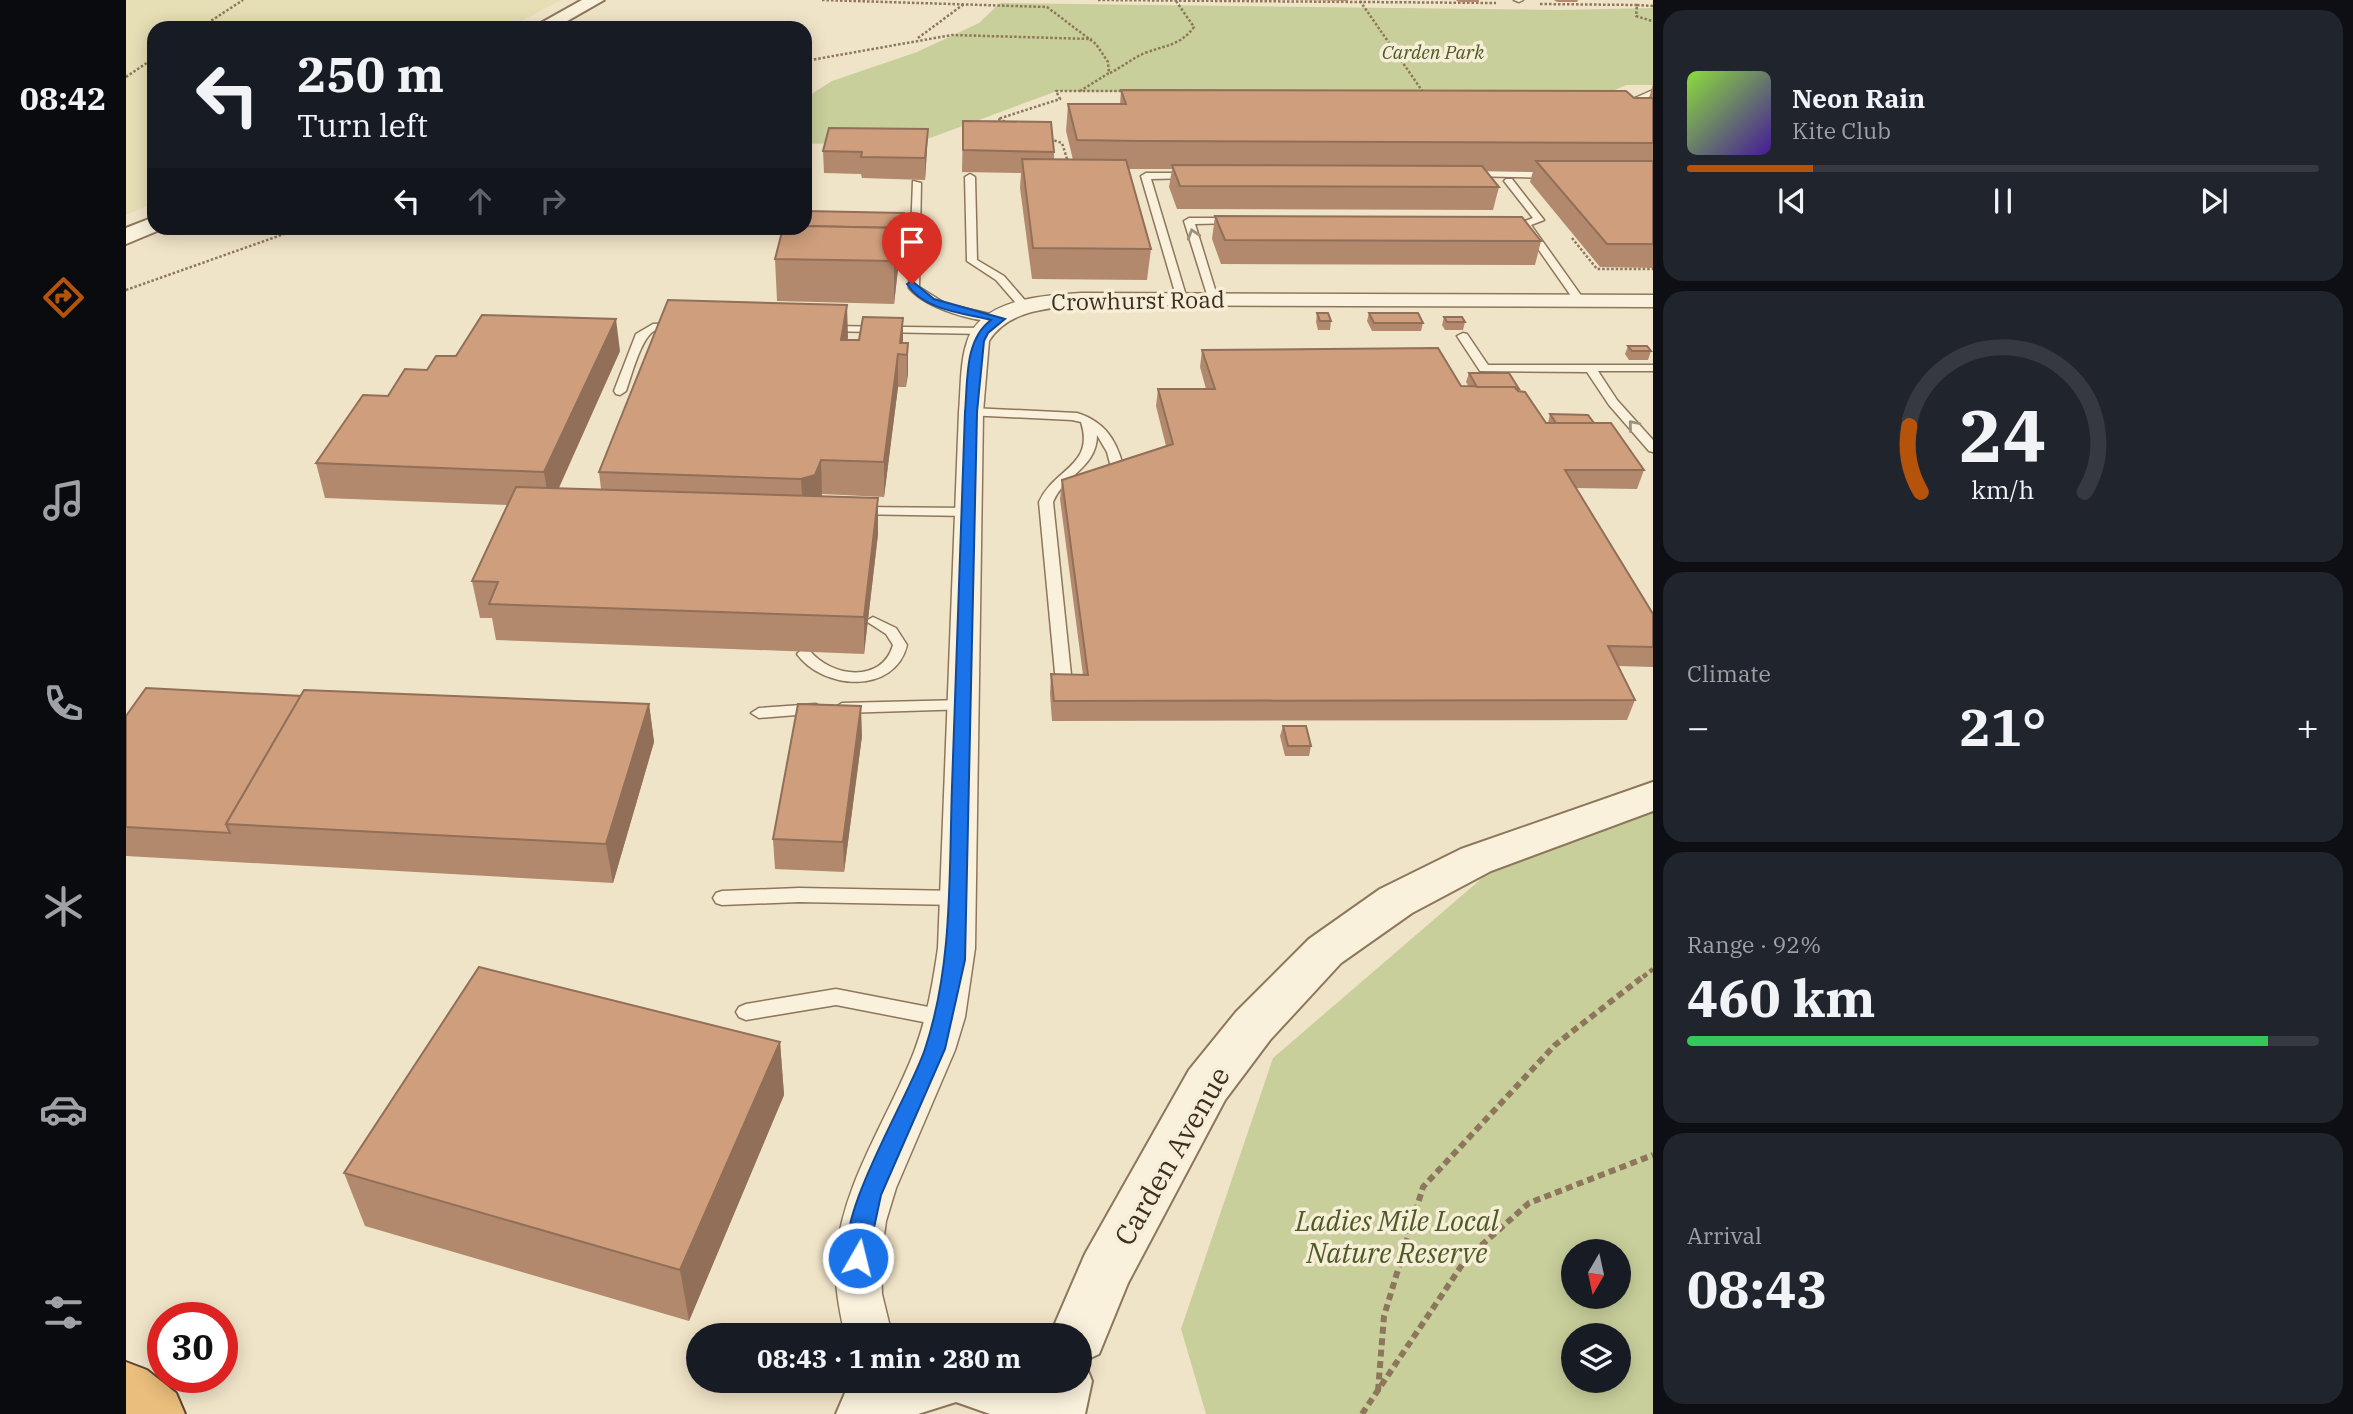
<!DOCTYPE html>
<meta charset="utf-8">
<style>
:root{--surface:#171b24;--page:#20242c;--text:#f1f3f6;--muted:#9ea1a6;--line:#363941;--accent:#b45309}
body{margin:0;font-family:"IBM Plex Serif",serif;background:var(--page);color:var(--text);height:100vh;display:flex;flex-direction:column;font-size:26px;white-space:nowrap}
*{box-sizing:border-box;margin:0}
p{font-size:23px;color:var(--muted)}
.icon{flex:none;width:38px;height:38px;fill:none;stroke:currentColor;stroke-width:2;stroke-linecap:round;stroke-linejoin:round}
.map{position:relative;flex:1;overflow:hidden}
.sheet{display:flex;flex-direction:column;gap:10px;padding:10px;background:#0d0f14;width:700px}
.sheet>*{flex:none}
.top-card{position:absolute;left:21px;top:21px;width:665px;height:214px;border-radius:21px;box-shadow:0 4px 18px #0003;background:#171b24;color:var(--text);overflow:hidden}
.needle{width:46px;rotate:189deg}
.tools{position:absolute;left:1435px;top:1239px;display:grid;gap:14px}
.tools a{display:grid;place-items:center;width:70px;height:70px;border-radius:50%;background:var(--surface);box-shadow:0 4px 18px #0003;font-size:35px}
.speed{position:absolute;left:21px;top:1302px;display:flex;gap:14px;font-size:35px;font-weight:700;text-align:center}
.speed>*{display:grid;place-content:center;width:91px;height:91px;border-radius:50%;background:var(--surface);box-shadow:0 4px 18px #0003;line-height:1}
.speed .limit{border:10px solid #d22;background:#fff;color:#111}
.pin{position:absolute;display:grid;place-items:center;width:60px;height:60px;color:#fff;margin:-72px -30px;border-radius:50% 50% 50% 0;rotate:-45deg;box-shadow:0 0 7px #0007}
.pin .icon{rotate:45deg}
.me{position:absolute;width:77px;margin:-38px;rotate:8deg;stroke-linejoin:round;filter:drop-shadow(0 0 5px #0008)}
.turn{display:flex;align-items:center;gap:24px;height:147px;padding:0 35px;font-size:32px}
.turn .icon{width:91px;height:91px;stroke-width:2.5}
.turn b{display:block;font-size:49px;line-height:60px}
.lanes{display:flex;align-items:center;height:66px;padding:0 35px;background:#0003;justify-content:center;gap:35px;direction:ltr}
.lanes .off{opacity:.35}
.big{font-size:52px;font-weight:700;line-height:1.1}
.sheet .card{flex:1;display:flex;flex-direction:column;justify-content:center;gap:10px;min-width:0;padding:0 24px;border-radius:21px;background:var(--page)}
.sheet .dial{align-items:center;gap:0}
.dial svg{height:182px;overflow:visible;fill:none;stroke:var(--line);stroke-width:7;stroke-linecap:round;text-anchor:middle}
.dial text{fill:var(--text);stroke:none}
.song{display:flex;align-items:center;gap:21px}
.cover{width:84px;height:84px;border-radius:10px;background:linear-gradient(135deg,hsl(90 70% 55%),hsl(260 70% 35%))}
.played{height:7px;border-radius:4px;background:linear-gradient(90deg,var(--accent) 20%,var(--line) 20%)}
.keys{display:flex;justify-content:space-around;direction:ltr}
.heat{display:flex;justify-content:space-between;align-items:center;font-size:38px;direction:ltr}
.charge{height:10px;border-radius:5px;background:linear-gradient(90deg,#34c759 92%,var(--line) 0)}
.trip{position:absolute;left:560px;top:1323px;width:406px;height:70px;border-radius:35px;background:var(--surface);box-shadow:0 4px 18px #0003;font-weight:700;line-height:70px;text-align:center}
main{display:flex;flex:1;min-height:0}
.tab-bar{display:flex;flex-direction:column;width:126px;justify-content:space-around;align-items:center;background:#090b0e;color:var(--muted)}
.tab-bar .icon{width:49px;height:49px}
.tab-bar .active{color:var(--accent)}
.tab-bar b{font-size:32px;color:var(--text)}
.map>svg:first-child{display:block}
.farmland{fill:#e6deb5}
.green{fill:#c9cf9b;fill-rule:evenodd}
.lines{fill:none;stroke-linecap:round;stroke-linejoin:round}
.service-casing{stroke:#8d765c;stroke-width:3}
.minor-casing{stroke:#8d765c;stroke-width:3}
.tertiary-casing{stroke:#8d765c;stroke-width:4}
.trunk-casing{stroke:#5b4430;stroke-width:4}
.path-far2{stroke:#8d765c;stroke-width:2.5;stroke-dasharray:2.5 2;stroke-linecap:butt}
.path-far1{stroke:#8d765c;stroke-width:4.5;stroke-dasharray:5 3.5;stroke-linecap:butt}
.path{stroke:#8d765c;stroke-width:6;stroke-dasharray:7 4.5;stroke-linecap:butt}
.service{fill:#faf1dc;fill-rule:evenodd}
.minor{fill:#faf1dc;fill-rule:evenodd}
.tertiary{fill:#faf1dc;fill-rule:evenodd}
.trunk{fill:#eabe7c;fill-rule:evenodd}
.wall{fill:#b2896c}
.shaded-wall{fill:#916f58}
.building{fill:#cf9f7d;stroke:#916f58;stroke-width:2}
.oneway{stroke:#9c907e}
.route{fill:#1a73e8;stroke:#114b97;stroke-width:2}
.labels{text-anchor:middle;stroke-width:7;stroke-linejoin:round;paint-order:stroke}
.far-park-label{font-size:19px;font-style:italic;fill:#4d5a26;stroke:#f7eed8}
.street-label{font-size:23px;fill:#3d2e20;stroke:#f7eed8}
.near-street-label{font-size:28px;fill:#3d2e20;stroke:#f7eed8}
.near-park-label{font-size:28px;font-style:italic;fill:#4d5a26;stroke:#f7eed8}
</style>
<main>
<nav class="tab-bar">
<b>08:42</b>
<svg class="icon active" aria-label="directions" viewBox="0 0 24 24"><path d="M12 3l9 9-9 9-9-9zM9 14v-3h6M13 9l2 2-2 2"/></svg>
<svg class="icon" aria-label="music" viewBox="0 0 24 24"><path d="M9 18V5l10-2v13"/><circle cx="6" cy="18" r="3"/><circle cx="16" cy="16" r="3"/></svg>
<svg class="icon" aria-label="phone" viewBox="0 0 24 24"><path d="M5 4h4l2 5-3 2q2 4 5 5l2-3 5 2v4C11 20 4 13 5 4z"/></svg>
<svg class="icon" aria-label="climate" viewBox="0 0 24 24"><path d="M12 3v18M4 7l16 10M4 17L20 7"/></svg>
<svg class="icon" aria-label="car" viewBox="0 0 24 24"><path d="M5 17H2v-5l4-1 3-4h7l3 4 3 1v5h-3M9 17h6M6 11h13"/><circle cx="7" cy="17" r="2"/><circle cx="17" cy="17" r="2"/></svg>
<svg class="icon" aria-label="filters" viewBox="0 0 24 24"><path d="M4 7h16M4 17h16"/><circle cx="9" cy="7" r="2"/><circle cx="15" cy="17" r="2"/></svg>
</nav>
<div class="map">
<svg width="1527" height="1414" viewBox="0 0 1527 1414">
<rect width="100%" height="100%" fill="#f0e4c8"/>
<path class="farmland" d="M 0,0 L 435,0 L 382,28 L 28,28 L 28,203 L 0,215 Z"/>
<g class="green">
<path d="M 874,3 L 1432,10 L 1527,8 L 1527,85 L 1500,85 L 1469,99 L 931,91 L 796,141 L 679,144 L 679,98 L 706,81 L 791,52 L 853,23 Z"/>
<path d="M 1527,808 L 1527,1414 L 1080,1414 L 1055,1329 L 1147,1058 L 1384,854 ZM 1447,1251 L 1493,1251 L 1493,1297 L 1447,1297 ZM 1447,1335 L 1493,1335 L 1493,1381 L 1447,1381 Z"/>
</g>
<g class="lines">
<defs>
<g id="service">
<path d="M 1388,0 L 1397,0 L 1393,2 Z"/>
<path d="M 1527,90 L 1527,95 L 1500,107 L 1493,105 Z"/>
<path d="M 1344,171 L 1427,172 L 1432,175 L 1427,178 L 1341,176 L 1341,172 Z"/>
<path d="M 1066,173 L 1069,174 L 1069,178 L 1025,179 L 1061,299 L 1056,302 L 1051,299 L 1015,176 L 1020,173 Z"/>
<path d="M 844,174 L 849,177 L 851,260 L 878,276 L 903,305 L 903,309 L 895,309 L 870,280 L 841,261 L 839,177 Z"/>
<path d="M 1380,179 L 1386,179 L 1418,220 L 1405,225 L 1459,301 L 1458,303 L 1450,303 L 1394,223 L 1407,218 L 1378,181 Z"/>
<path d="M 787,181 L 795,183 L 793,287 L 820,304 L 877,317 L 877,321 C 851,324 800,308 783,288 Z"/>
<path d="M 1108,218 L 1113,221 L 1111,223 L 1069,224 L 1092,299 L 1083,301 L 1058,221 L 1063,218 Z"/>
<path d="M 527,324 L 552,323 L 558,326 C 549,332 540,327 530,330 C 516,334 505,377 500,391 L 494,395 L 490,394 L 488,391 L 510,334 Z"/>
<path d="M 700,326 L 858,328 L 864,331 L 858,334 L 696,331 L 696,327 Z"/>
<path d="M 1337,333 L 1341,334 L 1362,365 L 1527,365 L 1527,371 L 1472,371 L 1491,400 L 1527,440 L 1527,452 L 1523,451 L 1483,405 L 1461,372 L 1354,371 L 1331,336 Z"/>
<path d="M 845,408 L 951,413 C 984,423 994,448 1000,479 L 994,483 L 988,479 L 981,452 L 971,435 C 971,468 938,475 927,502 L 947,694 L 945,698 L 933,698 L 931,694 L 913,502 C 928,468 969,466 955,422 L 946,420 L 841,415 L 841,409 Z"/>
<path d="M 730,507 L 843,508 L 850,512 L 843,516 L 725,514 L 725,508 Z"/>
<path d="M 747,617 L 770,628 L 781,645 C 769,695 697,690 671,654 L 674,651 L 684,651 C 705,677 756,684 767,645 L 760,634 L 740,621 Z"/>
<path d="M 837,700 L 843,701 L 845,705 L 843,709 L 716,713 L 708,708 L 716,703 Z"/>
<path d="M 690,704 L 698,709 L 696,713 L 633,718 L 625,713 L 633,708 Z"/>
<path d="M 673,888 L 832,891 L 838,893 L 841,898 L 838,903 L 832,905 L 673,902 L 596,905 L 590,903 L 587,898 L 590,893 L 596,891 Z"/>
<path d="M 710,989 L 818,1010 L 825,1012 L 828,1018 L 825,1024 L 818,1026 L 710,1005 L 620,1020 L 613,1017 L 610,1012 L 613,1007 L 620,1004 Z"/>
</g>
<path id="minor" d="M 955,293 L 1527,295 L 1527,307 L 955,305 C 923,308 882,310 863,341 L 857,412 L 849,948 L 839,1017 L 829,1050 L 770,1188 L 760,1221 L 755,1256 L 756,1294 L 766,1335 L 719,1335 C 713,1309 708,1283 710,1256 C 717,1182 762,1119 788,1052 C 801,1018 807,983 812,948 L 833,412 C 835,390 834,362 841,342 C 854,299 919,295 955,293 Z"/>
<g id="tertiary">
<path d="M 456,0 L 478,0 L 429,28 L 406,28 Z"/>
<path d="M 28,217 L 28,228 L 36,229 L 0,244 L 0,228 Z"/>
<path d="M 1527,782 L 1527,811 L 1365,871 L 1286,913 L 1215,963 L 1144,1040 L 1099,1100 L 1002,1283 L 973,1354 L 958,1361 L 966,1381 L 959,1414 L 864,1414 L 830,1402 L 792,1414 L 710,1414 L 719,1393 L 736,1381 L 954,1381 L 954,1335 L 924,1335 L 959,1254 L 1063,1070 L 1110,1012 L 1183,939 L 1254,889 L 1335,849 Z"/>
</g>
<path id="trunk" d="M 0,1362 L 21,1370 L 50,1393 L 59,1414 L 0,1414 Z"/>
</defs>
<use href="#service" class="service-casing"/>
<use href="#minor" class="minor-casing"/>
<use href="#tertiary" class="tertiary-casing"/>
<use href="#trunk" class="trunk-casing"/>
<g class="path-far2">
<path d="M 696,0 L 921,7 L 970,44 L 982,62 L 983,73 L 954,91"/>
<path d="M 972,0 L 1370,3"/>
<path d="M 1234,1 L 1297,92"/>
<path d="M 1414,4 L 1511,5 L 1510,16 L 1526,21"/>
<path d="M 1511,5 L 1527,6"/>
<path d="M 74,28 L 117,0"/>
<path d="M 792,38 L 838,4"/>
<path d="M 679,61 L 826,35 L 966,39"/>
<path d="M 984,73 C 996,67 1007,58 1019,53 C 1039,45 1054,46 1068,27 L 1050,1"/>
<path d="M 0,77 L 28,58"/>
<path d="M 883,123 L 872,119 L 934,99 L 930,91 L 1001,91"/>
<path d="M 924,139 L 936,143 L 942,162"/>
<path d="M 1446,238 L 1471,269 L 1527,269"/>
<path d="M 0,290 L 175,228"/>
</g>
<path class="path-far1" d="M 1517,977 L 1527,969"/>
<g class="path">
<path d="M 1252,1391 L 1258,1316 L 1297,1187 L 1429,1045 L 1519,975"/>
<path d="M 1236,1414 L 1340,1259 L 1403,1203 L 1527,1155"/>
</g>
<use href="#service" class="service"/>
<use href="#minor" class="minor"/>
<use href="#tertiary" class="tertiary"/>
<use href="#trunk" class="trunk"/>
</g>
<g class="wall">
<path d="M 1178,0 L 1222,0 L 1222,1 Z"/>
<path d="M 1330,0 L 1353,0 L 1353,2 L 1332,2 Z"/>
<path d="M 1428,0 L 1452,0 L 1451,2 L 1431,2 Z"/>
<path d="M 1527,84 L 1527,268 L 1474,267 L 1404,182 L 1407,171 L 1360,171 L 1373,187 L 1367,210 L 1051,209 L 1043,187 L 1046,169 L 1003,169 L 1025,249 L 1021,280 L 906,279 L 894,188 L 895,173 L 836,172 L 837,121 L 928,152 L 928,159 L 947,160 L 940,131 L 942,104 L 994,104 L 995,90 L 1523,98 Z"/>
<path d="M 802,129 L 799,180 L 736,178 L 735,174 L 698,173 L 697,151 Z"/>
<path d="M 778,213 L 778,228 L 776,250 L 772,250 L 772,269 L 768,304 L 651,301 L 649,259 Z"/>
<path d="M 1089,216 L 1415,241 L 1409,265 L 1095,264 L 1086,239 Z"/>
<path d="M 1191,313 L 1205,321 L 1204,330 L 1192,330 L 1190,322 Z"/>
<path d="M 1243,313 L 1297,323 L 1295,331 L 1246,331 L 1241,321 Z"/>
<path d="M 1318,317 L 1339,322 L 1337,330 L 1319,330 L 1316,325 Z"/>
<path d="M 777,318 L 777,343 L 782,343 L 780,387 L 772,387 L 758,497 L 696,494 L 696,496 L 752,498 L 752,534 L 738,654 L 370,640 L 366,618 L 354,618 L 346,581 L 381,505 L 199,498 L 190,463 L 262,396 L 301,370 L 330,356 L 494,351 L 433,488 L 475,489 L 473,472 L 722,337 L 721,340 L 733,340 Z"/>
<path d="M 1502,346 L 1525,351 L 1522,360 L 1503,360 L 1499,354 Z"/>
<path d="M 1076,350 L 1335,386 L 1343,387 L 1340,382 L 1343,373 L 1393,389 L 1392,391 L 1420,423 L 1422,423 L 1424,414 L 1468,423 L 1518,470 L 1511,489 L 1450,488 L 1527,614 L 1527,667 L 1492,666 L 1509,700 L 1501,720 L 926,721 L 924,694 L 925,674 L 957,675 L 934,499 L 936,480 L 1040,446 L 1030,406 L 1032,389 L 1080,389 L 1074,367 Z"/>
<path d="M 175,696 L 523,704 L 528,742 L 487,883 L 0,856 L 0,716 Z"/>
<path d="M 1157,726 L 1185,746 L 1183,756 L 1159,756 L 1154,736 Z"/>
<path d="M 736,736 L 718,872 L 649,869 L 647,839 Z"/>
<path d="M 654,1042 L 658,1095 L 563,1321 L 239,1226 L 218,1173 Z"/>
</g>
<g class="shaded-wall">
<path d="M 802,129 L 801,151 L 799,180 L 799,158 Z"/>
<path d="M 778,213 L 778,228 L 776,250 L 776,235 Z"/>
<path d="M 772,228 L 772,269 L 768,304 L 768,261 Z"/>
<path d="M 721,305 L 722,337 L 715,372 L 715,340 Z"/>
<path d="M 777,318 L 777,350 L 774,343 Z"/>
<path d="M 490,319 L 494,351 L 424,507 L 418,472 Z"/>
<path d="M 782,343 L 782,375 L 780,387 L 781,355 Z"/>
<path d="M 772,354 L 772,387 L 758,497 L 758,462 Z"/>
<path d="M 695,460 L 696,494 L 690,510 L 677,514 L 675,479 Z"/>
<path d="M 752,498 L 752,534 L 738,654 L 738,617 Z"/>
<path d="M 523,704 L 528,742 L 487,883 L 480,844 Z"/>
<path d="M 735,706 L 736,736 L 718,872 L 717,842 Z"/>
<path d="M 654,1042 L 658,1095 L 563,1321 L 554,1270 Z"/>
</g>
<g class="building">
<path d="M 995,90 L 1500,91 L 1508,98 L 1527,98 L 1527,143 L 1013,141 L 951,140 L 942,104 L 1000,104 Z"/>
<path d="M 837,121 L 925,122 L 928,152 L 837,150 Z"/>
<path d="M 703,128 L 802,129 L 799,158 L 735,157 L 736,152 L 697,151 Z"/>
<path d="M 896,159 L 1000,160 L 1025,249 L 907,248 Z"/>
<path d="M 1410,161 L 1527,161 L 1527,244 L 1481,244 Z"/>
<path d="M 1046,165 L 1356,166 L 1373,187 L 1054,186 Z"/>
<path d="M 679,211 L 778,213 L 776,235 L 772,234 L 772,228 L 679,226 Z"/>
<path d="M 1089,216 L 1396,217 L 1415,241 L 1099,240 Z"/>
<path d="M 679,226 L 772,228 L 768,261 L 649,259 L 657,228 L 679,228 Z"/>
<path d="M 542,300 L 721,305 L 715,340 L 733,340 L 737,317 L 777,318 L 774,343 L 782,343 L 781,355 L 772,354 L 758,462 L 695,460 L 689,475 L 675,479 L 473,472 Z"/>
<path d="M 1191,313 L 1202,313 L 1205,321 L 1194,321 Z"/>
<path d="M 1243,313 L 1292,313 L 1297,323 L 1248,323 Z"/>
<path d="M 356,315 L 490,319 L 418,472 L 190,463 L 237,395 L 262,396 L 279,369 L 301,370 L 310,356 L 330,356 Z"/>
<path d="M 1318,317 L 1336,317 L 1339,322 L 1321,322 Z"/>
<path d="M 1502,346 L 1521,346 L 1525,351 L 1506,351 Z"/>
<path d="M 1312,348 L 1335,386 L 1389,387 L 1392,391 L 1399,392 L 1420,423 L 1485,423 L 1518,470 L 1439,470 L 1527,614 L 1527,647 L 1482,646 L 1509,700 L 928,701 L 925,674 L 962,675 L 936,480 L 1047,444 L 1032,389 L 1089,389 L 1076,350 Z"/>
<path d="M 1343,373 L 1383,373 L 1393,389 L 1390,389 L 1389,387 L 1351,387 Z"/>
<path d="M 1424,414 L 1462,415 L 1468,423 L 1430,423 Z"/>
<path d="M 390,487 L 752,498 L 738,617 L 363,604 L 372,582 L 346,581 Z"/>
<path d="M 20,688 L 175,696 L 100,824 L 104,833 L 0,827 L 0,716 Z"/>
<path d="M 178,690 L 523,704 L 480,844 L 100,824 Z"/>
<path d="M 672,704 L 735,706 L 717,842 L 647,839 Z"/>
<path d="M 1157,726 L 1180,726 L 1185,746 L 1162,746 Z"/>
<path d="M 353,967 L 654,1042 L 554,1270 L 218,1173 Z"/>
</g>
<defs><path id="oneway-chevron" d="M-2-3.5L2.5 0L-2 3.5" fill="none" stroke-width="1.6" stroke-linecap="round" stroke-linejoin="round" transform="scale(1.75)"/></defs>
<g class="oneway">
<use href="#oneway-chevron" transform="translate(1067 234) rotate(-107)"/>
<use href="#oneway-chevron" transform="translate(1507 425) rotate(-130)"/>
</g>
<path class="route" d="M 786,281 L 808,299 L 879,319 L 862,333 L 858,341 L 851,412 L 839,960 L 819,1049 L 755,1195 L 740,1265 L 732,1268 L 724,1265 C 704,1222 784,1096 799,1049 C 827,965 823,874 826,787 C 830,662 835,537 839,412 C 842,381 838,340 865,320 C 837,313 797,310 781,284 Z"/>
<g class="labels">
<g class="far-park-label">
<text x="1307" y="59">Carden Park</text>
</g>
<g class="street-label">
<text transform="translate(1012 301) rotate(-1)" y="8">Crowhurst Road</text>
</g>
<g class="near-street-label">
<text transform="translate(1046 1156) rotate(-60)" y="10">Carden Avenue</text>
</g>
<g class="near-park-label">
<text x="1271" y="1231">Ladies Mile Local<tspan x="1271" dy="32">Nature Reserve</tspan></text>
</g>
</g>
</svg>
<div class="tools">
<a><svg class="needle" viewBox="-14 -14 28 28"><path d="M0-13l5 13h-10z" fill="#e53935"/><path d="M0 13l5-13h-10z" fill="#9ea1a6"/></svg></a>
<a><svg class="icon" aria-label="layers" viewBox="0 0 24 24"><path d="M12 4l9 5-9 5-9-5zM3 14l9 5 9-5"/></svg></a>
</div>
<div class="speed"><div class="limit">30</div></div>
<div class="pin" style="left:786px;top:284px;background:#d93025"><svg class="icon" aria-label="arrive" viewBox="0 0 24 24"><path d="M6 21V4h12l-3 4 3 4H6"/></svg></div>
<svg class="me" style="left:732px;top:1258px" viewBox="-20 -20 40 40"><circle r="17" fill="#1a73e8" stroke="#fff" stroke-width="3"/><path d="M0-11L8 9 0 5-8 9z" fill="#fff"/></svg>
<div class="trip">08:43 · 1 min · 280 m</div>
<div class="top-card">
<div class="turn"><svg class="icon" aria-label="left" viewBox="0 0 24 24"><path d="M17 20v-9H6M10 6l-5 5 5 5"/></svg><div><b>250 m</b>Turn left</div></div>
<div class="lanes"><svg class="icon" aria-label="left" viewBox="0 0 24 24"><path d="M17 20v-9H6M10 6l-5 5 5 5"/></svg><svg class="icon off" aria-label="ahead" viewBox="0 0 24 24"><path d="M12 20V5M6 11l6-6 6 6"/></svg><svg class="icon off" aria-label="right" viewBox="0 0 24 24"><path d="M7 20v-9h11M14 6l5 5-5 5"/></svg></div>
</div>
</div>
<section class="sheet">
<div class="card">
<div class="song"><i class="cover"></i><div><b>Neon Rain</b><p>Kite Club</p></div></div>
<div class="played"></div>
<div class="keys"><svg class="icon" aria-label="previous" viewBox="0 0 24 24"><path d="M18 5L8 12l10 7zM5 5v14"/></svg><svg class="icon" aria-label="pause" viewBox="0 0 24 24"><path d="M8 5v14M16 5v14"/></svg><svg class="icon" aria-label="next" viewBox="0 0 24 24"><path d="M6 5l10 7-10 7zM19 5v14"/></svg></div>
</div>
<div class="card dial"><svg viewBox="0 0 100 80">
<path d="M14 69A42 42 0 1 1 86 69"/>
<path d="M14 69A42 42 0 0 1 9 40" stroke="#b45309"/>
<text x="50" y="56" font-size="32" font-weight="700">24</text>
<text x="50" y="72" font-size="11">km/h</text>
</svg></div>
<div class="card"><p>Climate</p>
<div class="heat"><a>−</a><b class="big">21°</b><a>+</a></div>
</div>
<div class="card"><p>Range · 92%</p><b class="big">460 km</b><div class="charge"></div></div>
<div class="card"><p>Arrival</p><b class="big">08:43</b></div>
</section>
</main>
